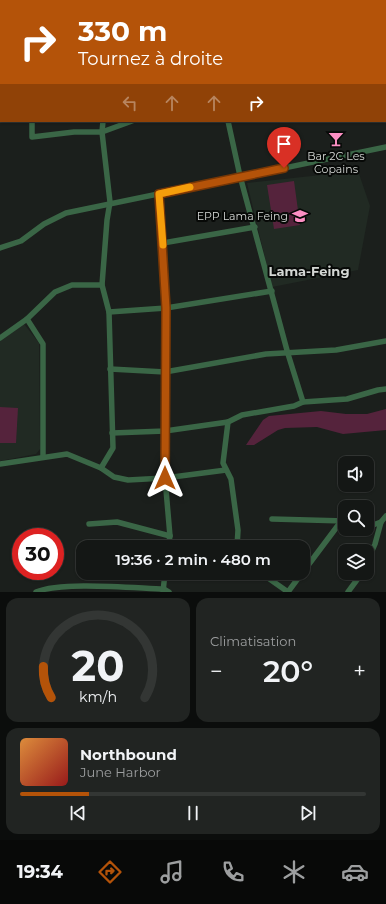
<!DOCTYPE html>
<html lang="fr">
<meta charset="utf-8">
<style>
:root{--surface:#141715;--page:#212422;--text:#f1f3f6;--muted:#9d9fa0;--line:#333634;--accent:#b45309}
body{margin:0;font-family:Montserrat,sans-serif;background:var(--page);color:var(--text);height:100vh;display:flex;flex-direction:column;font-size:15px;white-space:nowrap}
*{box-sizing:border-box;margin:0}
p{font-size:13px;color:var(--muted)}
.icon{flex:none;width:22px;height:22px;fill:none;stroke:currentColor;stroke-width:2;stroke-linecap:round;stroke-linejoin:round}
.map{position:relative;height:592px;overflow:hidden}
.details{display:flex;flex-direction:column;gap:6px;padding:6px;background:#0b0d0c;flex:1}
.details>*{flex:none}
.top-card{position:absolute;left:0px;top:0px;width:386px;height:122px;box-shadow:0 1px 3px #0004,0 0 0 1px var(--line);background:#b45309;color:#fff;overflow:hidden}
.tools{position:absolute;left:338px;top:456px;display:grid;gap:8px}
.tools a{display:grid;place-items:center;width:36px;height:36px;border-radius:8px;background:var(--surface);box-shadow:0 1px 3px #0004,0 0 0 1px var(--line);font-size:20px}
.speed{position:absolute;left:12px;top:528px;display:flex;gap:8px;font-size:20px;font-weight:700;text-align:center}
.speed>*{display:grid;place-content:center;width:52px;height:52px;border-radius:50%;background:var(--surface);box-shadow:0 1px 3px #0004,0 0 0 1px var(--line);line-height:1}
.speed .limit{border:6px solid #d22;background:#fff;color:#111}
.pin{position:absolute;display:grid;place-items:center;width:34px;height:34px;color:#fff;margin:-41px -17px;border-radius:50% 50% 50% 0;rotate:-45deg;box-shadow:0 0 4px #0007}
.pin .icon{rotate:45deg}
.me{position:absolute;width:44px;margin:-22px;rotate:0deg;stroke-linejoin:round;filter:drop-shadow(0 0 3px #0008)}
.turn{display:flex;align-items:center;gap:14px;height:84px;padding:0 12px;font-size:18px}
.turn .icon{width:52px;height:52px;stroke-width:2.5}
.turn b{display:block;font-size:28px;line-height:34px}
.lanes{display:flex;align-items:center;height:38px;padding:0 12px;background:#0003;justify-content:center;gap:20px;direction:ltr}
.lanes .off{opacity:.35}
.big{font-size:30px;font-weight:600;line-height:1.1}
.details .card{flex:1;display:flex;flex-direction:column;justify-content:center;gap:6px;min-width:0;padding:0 14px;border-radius:12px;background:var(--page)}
.details .dial{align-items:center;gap:0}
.dial svg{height:104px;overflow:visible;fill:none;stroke:var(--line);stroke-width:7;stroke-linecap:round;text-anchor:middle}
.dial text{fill:var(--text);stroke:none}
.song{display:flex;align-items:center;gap:12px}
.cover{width:48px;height:48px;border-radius:6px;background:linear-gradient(135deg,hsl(30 70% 55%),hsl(0 70% 35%))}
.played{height:4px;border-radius:2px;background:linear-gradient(90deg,var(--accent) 20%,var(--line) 20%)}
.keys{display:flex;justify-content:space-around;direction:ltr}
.heat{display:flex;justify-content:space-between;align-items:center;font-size:22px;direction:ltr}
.details .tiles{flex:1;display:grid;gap:6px;grid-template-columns:1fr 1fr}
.card:last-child{grid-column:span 2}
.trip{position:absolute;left:76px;top:540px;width:234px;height:40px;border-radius:12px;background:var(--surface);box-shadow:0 1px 3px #0004,0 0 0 1px var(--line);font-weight:600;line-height:40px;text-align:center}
.tabs{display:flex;height:64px;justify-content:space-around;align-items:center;background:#080908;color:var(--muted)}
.tabs .icon{width:28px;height:28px}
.tabs .active{color:var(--accent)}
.tabs b{font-size:18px;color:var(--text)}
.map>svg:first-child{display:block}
.built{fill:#212a23}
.green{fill:#55233c}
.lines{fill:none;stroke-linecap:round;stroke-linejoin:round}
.stream{stroke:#934f6f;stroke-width:1.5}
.street{stroke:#3a6646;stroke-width:5.5}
.route-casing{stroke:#753606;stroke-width:10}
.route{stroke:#b45309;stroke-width:7}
.slow{stroke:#f59e0b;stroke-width:7}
.labels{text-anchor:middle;stroke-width:4;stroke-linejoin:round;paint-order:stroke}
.poi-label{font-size:11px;fill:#d4d7d4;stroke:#070907}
.quarter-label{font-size:13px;font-weight:bold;fill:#d4d7d4;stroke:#070907}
</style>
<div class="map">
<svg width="386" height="592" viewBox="0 0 386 592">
<rect width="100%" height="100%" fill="#1b1f1c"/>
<g class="built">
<path d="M 358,171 L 370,206 L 358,270 L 272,287 L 247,183 Z"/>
<path d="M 24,324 L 39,343 L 40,449 L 36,454 L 0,461 L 0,341 Z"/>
</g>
<g class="green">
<path d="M 294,181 L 300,225 L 274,229 L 267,185 Z"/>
<path d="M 0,407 L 18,408 L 16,443 L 0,443 Z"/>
<path d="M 386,409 L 386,430 L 343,434 L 317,427 L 285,428 L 278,430 L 254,445 L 246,445 L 263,420 L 269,416 L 321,411 L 346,414 L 367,414 Z"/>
</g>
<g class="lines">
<path class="stream" d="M 325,1 L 326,0"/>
<g class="street">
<path d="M 99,0 L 103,1"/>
<path d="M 198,0 L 198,1"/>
<path d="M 63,1 L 70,0"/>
<path d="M 258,1 L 261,0"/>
<path d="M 385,3 L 386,3"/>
<path d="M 0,11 L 1,11"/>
<path d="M 0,31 L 1,31"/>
<path d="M 385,56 L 386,51"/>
<path d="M 385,63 L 386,65"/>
<path d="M 32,121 L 32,137 L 74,132 L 102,132 L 132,121"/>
<path d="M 228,121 L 240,176 L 288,354 L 303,402"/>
<path d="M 159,194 L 166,308 L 165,478 L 170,536 L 168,547"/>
<path d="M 163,243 L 255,227"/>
<path d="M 0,248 L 21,241 L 44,224 L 66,213 L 386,147"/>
<path d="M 109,312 L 166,308 L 272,291"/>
<path d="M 27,319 L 43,344 L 43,456"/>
<path d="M 0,338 L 27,319 L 55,292 L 72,285 L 102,285"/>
<path d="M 110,369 L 165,372 L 266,354 L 336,350 L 386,341"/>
<path d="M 112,433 L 165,431 L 228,422"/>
<path d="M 0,464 L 67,454 L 101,468 L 114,477 L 128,480 L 165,478 L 226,470"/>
<path d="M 101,468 L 113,448 L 109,312 L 102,285 L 107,220 L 110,202 L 102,132 L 103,121"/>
<path d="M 272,519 L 345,521"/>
<path d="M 89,524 L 117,522 L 170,536"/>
<path d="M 367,525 L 373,525 L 381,522"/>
<path d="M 237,547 L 238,530 L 231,479 L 223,463 L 228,422 L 242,415 L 294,406 L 303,402 L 347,399 L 378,390 L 386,389"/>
<path d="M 367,562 L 375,544 L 381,522 L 386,516"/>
<path d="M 303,572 L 342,520"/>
<path d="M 261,573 L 288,592"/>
<path d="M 36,592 C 61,581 134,588 164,589 L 169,592"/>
<path d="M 163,592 L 165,573"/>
<path d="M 288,592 L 302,573"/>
<path d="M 348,592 L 362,573"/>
</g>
</g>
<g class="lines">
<defs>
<path id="route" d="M 165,478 L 166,308 L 159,194 L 284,168"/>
</defs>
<use href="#route" class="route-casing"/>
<use href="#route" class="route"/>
<path class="slow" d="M 163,245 L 159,194 L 190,187"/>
</g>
<defs>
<symbol id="bar-bare" viewBox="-9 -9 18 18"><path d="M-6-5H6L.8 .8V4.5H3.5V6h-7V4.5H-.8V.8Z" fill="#fc8fc3" stroke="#070907" stroke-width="2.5" paint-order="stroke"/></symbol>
<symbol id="school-bare" viewBox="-9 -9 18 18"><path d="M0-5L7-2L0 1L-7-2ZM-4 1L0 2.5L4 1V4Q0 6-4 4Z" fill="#fc8fc3" stroke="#070907" stroke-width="2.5" paint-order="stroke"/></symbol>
</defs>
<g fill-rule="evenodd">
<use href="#bar-bare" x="325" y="128" width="22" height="22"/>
<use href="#school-bare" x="289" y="205" width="22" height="22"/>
</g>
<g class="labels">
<g class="poi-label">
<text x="336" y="160">Bar 2C Les<tspan x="336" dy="13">Copains</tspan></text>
<text x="288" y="220" text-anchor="end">EPP Lama Feing</text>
</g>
<g class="quarter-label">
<text x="309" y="276">Lama-Feing</text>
</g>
</g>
</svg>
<div class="tools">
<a><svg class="icon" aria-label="sound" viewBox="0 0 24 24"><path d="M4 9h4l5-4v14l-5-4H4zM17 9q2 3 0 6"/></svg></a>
<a><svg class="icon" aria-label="search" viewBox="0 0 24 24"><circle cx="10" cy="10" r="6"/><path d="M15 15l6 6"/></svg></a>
<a><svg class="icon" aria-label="layers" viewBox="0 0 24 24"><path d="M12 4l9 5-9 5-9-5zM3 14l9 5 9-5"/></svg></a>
</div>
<div class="speed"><div class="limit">30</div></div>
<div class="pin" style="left:284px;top:168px;background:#d93025"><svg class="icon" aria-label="arrive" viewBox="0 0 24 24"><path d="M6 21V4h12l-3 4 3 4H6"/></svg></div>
<svg class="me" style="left:165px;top:478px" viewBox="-20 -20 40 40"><path d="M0-17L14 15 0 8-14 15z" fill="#b45309" stroke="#fff" stroke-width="4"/></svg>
<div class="trip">19:36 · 2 min · 480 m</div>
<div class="top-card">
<div class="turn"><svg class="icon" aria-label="right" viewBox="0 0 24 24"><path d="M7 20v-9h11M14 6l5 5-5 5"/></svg><div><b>330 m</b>Tournez à droite</div></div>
<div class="lanes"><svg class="icon off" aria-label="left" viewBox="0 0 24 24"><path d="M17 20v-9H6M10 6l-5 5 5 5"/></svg><svg class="icon off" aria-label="ahead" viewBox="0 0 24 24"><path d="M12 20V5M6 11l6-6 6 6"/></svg><svg class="icon off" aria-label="ahead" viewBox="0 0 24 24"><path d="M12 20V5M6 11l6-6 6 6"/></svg><svg class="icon" aria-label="right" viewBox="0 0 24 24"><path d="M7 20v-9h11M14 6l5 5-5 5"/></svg></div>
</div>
</div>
<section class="details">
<div class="tiles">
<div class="card dial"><svg viewBox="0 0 100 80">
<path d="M14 69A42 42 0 1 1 86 69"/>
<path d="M14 69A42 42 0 0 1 8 45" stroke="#b45309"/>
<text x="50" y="56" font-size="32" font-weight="700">20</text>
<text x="50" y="72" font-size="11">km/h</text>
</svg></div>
<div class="card"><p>Climatisation</p>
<div class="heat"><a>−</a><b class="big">20°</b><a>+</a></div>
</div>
<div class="card">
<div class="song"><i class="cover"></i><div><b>Northbound</b><p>June Harbor</p></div></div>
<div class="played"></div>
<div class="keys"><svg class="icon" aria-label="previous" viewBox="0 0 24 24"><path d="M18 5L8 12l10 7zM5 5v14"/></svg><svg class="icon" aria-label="pause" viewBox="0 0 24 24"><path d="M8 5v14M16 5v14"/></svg><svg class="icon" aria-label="next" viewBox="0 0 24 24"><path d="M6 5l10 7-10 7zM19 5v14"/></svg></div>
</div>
</div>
</section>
<nav class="tabs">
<b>19:34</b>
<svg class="icon active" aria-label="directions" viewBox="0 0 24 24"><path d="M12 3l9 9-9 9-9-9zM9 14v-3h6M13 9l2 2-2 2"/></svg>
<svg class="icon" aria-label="music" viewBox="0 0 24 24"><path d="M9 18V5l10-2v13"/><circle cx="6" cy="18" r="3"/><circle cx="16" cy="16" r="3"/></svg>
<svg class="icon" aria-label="phone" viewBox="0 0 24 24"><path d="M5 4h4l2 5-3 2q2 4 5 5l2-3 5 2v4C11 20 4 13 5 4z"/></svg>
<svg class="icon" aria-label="climate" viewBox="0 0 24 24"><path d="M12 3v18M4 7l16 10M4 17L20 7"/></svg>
<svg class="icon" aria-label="car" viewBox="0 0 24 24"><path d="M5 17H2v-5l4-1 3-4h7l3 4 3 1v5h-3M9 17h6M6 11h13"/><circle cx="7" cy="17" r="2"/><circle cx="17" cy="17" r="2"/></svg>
</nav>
